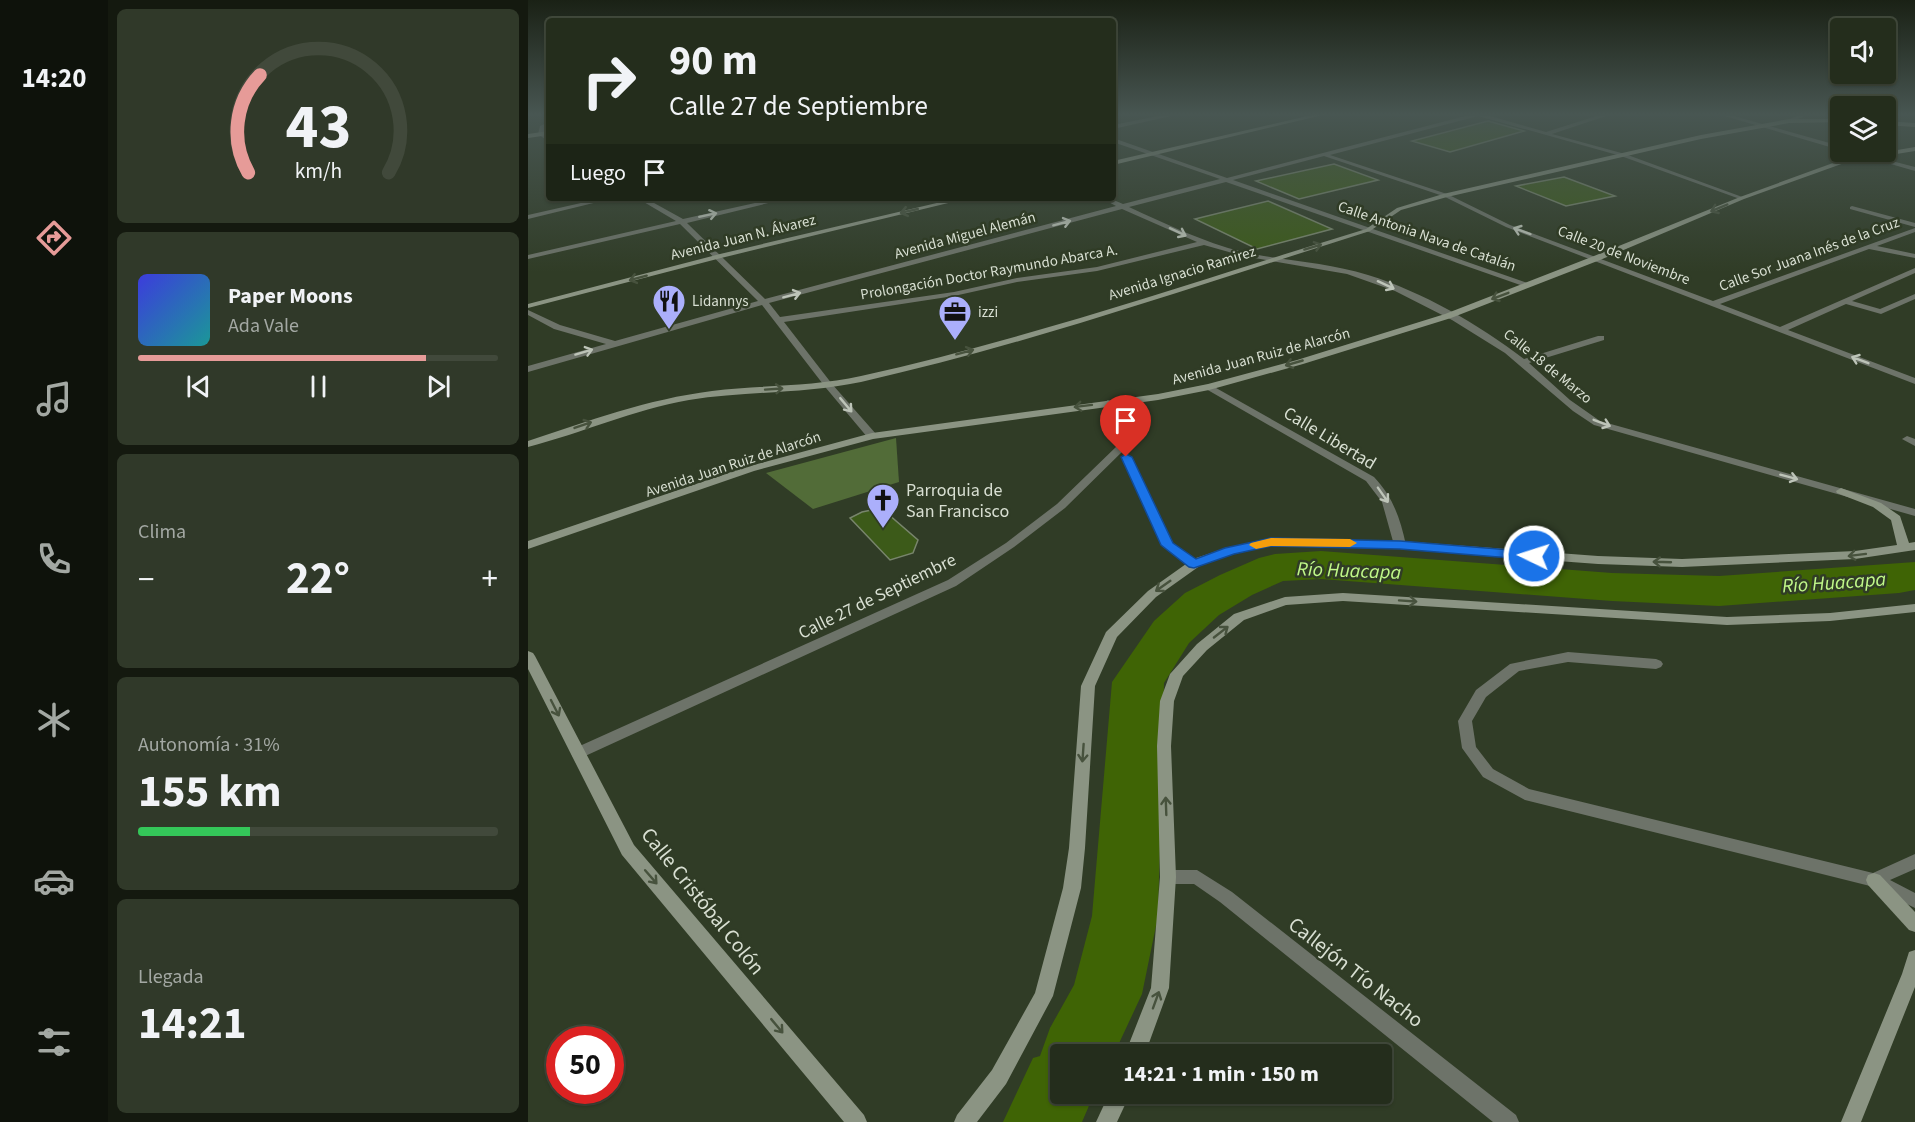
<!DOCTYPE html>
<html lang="es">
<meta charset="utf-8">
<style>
:root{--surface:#242d1c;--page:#303929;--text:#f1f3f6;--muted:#a3a8a3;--line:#41493b;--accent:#e69b98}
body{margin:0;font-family:"Source Sans 3",sans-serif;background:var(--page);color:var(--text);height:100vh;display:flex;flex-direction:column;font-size:22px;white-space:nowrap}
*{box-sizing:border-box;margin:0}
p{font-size:20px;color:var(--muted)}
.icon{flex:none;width:33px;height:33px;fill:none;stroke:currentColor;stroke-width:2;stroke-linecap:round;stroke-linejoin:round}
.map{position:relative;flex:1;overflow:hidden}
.details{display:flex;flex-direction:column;gap:9px;padding:9px;background:#14190f;width:420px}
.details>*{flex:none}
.top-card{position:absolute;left:18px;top:18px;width:570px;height:183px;border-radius:6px;box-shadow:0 2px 4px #0004,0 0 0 2px var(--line);background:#242d1c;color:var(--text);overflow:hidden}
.fabs{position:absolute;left:1302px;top:18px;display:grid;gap:12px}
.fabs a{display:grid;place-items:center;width:66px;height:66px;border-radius:6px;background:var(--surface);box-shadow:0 2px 4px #0004,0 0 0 2px var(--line);font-size:30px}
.speed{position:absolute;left:18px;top:1026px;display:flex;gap:12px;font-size:30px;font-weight:700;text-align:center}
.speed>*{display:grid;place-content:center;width:78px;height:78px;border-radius:50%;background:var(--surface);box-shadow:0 2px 4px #0004,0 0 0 2px var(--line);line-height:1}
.speed .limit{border:9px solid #d22;background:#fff;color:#111}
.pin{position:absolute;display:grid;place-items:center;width:51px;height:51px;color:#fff;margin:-62px -26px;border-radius:50% 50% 50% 0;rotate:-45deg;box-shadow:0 0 6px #0007}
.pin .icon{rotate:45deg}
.me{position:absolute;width:66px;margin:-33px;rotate:274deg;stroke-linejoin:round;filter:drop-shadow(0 0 4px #0008)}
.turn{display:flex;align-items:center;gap:21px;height:126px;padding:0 24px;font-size:27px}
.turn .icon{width:78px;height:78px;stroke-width:2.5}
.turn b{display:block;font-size:42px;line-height:51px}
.then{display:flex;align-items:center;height:57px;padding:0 24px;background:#0003;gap:12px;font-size:22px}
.big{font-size:45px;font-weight:700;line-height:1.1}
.details .card{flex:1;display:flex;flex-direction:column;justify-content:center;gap:9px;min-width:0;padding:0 21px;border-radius:9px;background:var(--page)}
.details .dial{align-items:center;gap:0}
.dial svg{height:156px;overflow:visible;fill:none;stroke:var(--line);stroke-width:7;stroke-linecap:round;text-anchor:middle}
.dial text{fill:var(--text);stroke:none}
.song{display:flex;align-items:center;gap:18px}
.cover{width:72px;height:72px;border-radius:9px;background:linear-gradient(135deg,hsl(240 70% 55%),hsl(180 70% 35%))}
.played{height:6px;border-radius:3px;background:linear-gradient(90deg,var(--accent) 80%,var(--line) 80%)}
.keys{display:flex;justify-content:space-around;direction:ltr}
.heat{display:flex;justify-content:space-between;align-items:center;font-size:33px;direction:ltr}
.charge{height:9px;border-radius:4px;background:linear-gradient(90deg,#34c759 31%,var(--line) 0)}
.trip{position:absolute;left:522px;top:1044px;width:342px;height:60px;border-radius:6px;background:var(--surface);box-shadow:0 2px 4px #0004,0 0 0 2px var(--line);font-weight:700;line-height:60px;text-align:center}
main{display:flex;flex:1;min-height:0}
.menu{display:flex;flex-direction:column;width:108px;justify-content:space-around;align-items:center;background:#0e120b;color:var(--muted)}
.menu .icon{width:42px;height:42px}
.menu .selected{color:var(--accent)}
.menu b{font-size:27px;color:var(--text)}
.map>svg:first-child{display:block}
.green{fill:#526c38}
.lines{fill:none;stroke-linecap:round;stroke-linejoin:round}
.river{fill:#3f6405;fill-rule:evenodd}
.building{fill:#3c5a19;stroke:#78856c;stroke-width:1.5}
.lane{fill:#6d7369;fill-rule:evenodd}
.street{fill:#6d7369;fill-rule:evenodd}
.secondary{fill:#8b9483;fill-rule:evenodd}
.oneway{stroke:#47523d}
.oneway2{stroke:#bdc4b8}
.route{fill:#1a73e8;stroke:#114b97;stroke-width:1.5}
.slow{fill:#f59e0b}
.labels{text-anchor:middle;stroke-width:5;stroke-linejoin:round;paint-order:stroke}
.far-street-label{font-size:15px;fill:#d8dfd2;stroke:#303c26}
.far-poi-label{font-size:15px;fill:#d8dfd2;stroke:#303c26;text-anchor:start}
.street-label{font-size:18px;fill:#d8dfd2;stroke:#303c26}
.poi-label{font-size:18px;fill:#d8dfd2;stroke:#303c26;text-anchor:start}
.water-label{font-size:20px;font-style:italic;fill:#c0f889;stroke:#303c26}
.near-street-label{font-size:21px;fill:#d8dfd2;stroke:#303c26}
</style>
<main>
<nav class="menu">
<b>14:20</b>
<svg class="icon selected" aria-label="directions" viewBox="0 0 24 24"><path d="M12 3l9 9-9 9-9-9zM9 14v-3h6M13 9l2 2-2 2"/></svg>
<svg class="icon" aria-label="music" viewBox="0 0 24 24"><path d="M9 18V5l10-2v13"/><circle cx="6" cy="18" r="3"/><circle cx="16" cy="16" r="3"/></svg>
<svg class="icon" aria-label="phone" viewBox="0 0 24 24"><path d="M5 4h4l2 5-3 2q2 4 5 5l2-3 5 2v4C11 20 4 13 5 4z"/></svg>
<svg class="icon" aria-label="climate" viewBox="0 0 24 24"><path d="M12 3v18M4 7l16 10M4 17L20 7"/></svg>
<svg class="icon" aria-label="car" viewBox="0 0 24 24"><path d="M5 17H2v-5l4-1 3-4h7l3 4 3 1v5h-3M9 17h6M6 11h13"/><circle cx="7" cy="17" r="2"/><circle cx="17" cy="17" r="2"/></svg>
<svg class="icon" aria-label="filters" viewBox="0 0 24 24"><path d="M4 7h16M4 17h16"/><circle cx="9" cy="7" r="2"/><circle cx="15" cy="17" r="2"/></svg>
</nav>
<section class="details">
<div class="card dial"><svg viewBox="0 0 100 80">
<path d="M14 69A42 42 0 1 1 86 69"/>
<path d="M14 69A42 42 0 0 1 20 19" stroke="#e69b98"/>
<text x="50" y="56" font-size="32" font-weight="700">43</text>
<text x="50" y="72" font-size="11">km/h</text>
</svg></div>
<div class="card">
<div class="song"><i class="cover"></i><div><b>Paper Moons</b><p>Ada Vale</p></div></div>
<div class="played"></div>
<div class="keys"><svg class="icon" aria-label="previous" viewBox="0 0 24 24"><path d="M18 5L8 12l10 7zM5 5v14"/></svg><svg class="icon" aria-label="pause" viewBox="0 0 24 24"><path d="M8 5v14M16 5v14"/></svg><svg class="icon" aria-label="next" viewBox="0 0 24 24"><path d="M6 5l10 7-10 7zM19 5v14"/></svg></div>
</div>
<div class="card"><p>Clima</p>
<div class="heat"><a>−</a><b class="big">22°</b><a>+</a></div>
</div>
<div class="card"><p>Autonomía · 31%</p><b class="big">155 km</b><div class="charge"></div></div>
<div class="card"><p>Llegada</p><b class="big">14:21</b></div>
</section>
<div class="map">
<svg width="1387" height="1122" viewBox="0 0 1387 1122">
<rect width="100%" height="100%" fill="#303c26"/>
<path class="green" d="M 368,438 L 371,482 L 285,509 L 238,473 Z"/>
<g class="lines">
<path class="river" d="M 793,551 L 1084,573 L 1191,576 L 1387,562 L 1387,590 L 1371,593 L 1191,606 L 1084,601 L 793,579 L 755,581 L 724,595 L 691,615 L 661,643 L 636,683 L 630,916 L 614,994 L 586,1054 L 532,1054 L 532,1094 L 566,1094 L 554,1122 L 475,1122 L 505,1058 L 512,1056 L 522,1028 L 546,985 L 564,916 L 584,682 L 626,621 L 657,593 L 692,575 L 731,558 L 747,554 Z"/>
</g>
<g class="building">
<path d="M 960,121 L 996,131 L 922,152 L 884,141 Z"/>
<path d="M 806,164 L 850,180 L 771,199 L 728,181 Z"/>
<path d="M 1036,177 L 1087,196 L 1038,206 L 988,186 Z"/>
<path d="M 740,201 L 804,229 L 729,249 L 667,219 Z"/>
<path d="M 353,508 L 390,540 L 385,553 L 362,560 L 322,518 L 334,512 Z"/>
</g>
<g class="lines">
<g class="lane">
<path d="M 1324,206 L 1387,223 L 1387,227 L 1322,209 L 1322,207 Z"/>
<path d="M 580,400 L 585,403 L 599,447 L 537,508 L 486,547 L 428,586 L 55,757 L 50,759 L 45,757 L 43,753 L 45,749 L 420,580 L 478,543 L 529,504 L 589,446 L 575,403 Z"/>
<path d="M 599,454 L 604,457 L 644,543 L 670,561 L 672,564 L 670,567 L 662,567 L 635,547 L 594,457 Z"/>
</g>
<g class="street">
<path d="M 640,114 L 652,114 L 585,129 L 585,125 Z"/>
<path d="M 945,114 L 955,114 L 1018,132 L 1075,114 L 1084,114 L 1024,134 L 1097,154 L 1217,198 L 1212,199 L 1093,156 L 950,116 L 802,155 L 919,194 L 982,225 L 1185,301 L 1387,228 L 1387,232 L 1349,246 L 1387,254 L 1387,258 L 1341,249 L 1192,304 L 1252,327 L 1387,268 L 1387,273 L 1324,301 L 1352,309 L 1387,294 L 1387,299 L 1353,314 L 1318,304 L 1260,330 L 1387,378 L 1387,384 L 978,227 L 915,196 L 796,156 L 705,180 L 1005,285 L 998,287 L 698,182 L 601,207 C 638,224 675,242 715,252 C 756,261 799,262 840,275 C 895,292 950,324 996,359 L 1070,336 L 1076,336 L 1076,340 L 1001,363 L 1042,400 L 1072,421 L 1387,509 L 1387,516 L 1066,425 L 1045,411 L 977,353 L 924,320 L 867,291 L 819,274 L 715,256 L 676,245 L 569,271 L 489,282 L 426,296 L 256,322 L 304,384 L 348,434 L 348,438 L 340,438 L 298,388 L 234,305 L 0,372 L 0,366 L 78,344 L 26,329 L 0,315 L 0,310 L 32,325 L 87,341 L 230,301 L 152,224 L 0,259 L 0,255 L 148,221 L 109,198 L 117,198 L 155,219 L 250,198 L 261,198 L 159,223 L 237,299 L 588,206 L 573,198 L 581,198 L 595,204 L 692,179 L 585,142 L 585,138 L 699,178 ZM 594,209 L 669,242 L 569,267 L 489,278 L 426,292 L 252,317 L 241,303 Z"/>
<path d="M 1190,114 L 1199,114 L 1312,146 L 1312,150 Z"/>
<path d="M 1273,114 L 1281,114 L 1263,122 L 1258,121 Z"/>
<path d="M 21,122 L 21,126 L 17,128 L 16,133 L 21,137 L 21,142 L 10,134 L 12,126 Z"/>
<path d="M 1321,152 L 1329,152 L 1387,167 L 1387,171 Z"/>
<path d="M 75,198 L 86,198 L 0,219 L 0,215 Z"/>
<path d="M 681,384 L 846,477 C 865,497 872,518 878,545 L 876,547 L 868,547 L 866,545 L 854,502 L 838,481 L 678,389 L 676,387 Z"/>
<path d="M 1379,436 L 1387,439 L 1387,446 L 1374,439 Z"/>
<path d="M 1040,652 L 1128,659 L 1133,661 L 1135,664 L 1133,667 L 1128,669 L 1040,662 L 991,671 L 958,697 L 944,721 L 948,747 L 965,769 L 1001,789 L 1345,873 L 1387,854 L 1387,869 L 1362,880 L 1387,893 L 1387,908 L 1342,886 L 997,800 L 955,777 L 934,748 L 930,721 L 948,690 L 982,664 Z"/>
<path d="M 640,870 L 669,870 L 704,892 L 988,1115 L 991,1122 L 965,1122 L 692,902 L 666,884 L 640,884 L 634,882 L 632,877 L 634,872 Z"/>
</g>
<g class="secondary">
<path d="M 788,114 L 799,114 L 585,165 L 585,161 Z"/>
<path d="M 1261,119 L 1312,119 L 1312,122 L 1261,123 L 1173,139 L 919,197 L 873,210 L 842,231 C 674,284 505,343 333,382 C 276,394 218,391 161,400 C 105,410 54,433 0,447 L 0,441 C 60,421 120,399 184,391 C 233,385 284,387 333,376 C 504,338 670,280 838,229 L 869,208 L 915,194 L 1173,135 Z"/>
<path d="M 1358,121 L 1387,123 L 1387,127 L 1358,125 Z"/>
<path d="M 21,131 L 21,135 L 0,138 L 0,134 Z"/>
<path d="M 1387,147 L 1387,151 L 1319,162 L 1216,199 L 1072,260 L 923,318 L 775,364 L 681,390 L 630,400 L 345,439 L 226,471 L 0,549 L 0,541 L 218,467 L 344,433 L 630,394 L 680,384 L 769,360 L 917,314 L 1066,256 L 1212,197 L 1316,159 Z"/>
<path d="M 430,198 L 441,198 L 193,258 L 0,308 L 0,304 L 192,254 Z"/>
<path d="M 1313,488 L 1353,503 L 1372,516 L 1381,543 L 1387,542 L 1387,550 L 1327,559 L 1154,567 L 1070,564 L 872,549 L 743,546 L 705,554 L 673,565 L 628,597 L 589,637 L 567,686 L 557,848 L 553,888 L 525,996 L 478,1084 L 449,1122 L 426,1122 L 429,1115 L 464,1070 L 507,993 L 535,888 L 541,848 L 553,686 L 578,632 L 620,591 L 665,559 L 698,548 L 743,538 L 872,541 L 1070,556 L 1154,559 L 1327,551 L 1369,545 L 1363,520 L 1345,507 L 1309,493 L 1308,491 Z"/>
<path d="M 815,593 L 1199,617 L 1302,613 L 1387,604 L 1387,612 L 1302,621 L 1199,625 L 815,601 L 758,605 L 716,620 L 679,650 L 655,676 L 646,701 L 643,746 L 648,877 L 641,988 L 617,1054 L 597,1054 L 623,988 L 632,877 L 629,746 L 632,701 L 642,674 L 669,644 L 706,614 L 757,597 Z"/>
<path d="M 0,651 L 5,653 L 7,656 L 106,845 L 336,1115 L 339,1122 L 316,1122 L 94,855 L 0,669 Z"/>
<path d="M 1346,873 L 1352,875 L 1387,912 L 1387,932 L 1381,930 L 1340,885 L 1338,880 L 1340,875 Z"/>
<path d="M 1387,950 L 1387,987 L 1333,1122 L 1313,1122 L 1374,974 L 1381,952 Z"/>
<path d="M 581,1094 L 602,1094 L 589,1122 L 568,1122 Z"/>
</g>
</g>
<defs><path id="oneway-shaft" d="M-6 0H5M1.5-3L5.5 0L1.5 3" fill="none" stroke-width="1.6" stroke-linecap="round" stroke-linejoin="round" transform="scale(1.5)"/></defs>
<g class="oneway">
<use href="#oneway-shaft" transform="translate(1191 208) rotate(157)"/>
<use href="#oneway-shaft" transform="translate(381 211) rotate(167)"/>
<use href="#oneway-shaft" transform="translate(785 247) rotate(-17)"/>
<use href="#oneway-shaft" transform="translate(110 278) rotate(165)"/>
<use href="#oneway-shaft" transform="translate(972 296) rotate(159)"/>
<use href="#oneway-shaft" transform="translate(437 352) rotate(-15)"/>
<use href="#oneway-shaft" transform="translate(766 363) rotate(164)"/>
<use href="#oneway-shaft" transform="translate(246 389) rotate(-4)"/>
<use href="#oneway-shaft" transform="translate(555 406) rotate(173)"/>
<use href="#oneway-shaft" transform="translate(55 425) rotate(-19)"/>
<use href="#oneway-shaft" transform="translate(1329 555) rotate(173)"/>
<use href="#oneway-shaft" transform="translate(1134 562) rotate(-178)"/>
<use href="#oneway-shaft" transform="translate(635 586) rotate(145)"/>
<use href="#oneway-shaft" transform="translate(880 601) rotate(4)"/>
<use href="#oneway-shaft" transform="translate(693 632) rotate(-38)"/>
<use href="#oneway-shaft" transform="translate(27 708) rotate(63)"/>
<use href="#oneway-shaft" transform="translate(555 753) rotate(94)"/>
<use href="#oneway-shaft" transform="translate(638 806) rotate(-92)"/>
<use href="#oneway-shaft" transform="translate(123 877) rotate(49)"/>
<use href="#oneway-shaft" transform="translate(628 1000) rotate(-70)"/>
<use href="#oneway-shaft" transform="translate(249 1026) rotate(50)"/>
</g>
<g class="oneway2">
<use href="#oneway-shaft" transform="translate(180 215) rotate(-12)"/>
<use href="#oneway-shaft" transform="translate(534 223) rotate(-15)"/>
<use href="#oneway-shaft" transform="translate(994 231) rotate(-160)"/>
<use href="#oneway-shaft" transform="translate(650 232) rotate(25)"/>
<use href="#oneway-shaft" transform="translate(858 285) rotate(25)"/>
<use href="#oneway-shaft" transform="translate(264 295) rotate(-15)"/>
<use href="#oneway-shaft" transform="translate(56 352) rotate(-17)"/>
<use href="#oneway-shaft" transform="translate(1332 360) rotate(-159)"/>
<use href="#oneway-shaft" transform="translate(318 405) rotate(50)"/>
<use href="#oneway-shaft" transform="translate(1074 423) rotate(21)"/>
<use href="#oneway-shaft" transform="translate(1261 477) rotate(15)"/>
<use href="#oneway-shaft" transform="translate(855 495) rotate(55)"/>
</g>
<linearGradient id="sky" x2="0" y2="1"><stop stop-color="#1a2115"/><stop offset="0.42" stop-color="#485652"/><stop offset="1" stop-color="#485652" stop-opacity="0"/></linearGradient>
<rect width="1387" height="272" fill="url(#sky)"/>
<path class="route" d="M 598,454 L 604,457 L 645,543 L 668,559 L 697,548 L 743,538 L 872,541 L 1006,552 L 1013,556 L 1006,560 L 872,549 L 743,546 L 706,554 L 666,568 L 661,567 L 633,545 L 593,457 Z"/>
<path class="slow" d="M 743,538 L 822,539 L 829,543 L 822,547 L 743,546 L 728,549 L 721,545 L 723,543 Z"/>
<defs>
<symbol id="restaurant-pin" viewBox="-11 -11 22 30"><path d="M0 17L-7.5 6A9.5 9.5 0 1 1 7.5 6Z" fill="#abaffb" stroke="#303c26"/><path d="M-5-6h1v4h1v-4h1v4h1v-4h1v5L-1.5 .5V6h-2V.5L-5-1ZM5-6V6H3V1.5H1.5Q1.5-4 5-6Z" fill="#111"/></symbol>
<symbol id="office-pin" viewBox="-11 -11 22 30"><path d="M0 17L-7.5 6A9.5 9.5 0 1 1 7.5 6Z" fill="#abaffb" stroke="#303c26"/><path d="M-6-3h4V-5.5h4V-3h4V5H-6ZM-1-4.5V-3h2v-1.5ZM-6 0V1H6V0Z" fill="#111"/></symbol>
<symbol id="church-pin" viewBox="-11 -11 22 30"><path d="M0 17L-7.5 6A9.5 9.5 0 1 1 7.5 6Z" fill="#abaffb" stroke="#303c26"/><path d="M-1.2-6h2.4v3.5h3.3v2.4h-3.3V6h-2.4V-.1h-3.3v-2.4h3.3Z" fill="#111"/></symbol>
</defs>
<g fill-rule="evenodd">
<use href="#restaurant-pin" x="122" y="282" width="38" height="52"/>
<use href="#office-pin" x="408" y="293" width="38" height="52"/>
<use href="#church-pin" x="336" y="481" width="38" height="52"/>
</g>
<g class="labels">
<g class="far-street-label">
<text transform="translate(437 235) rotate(-15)" y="5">Avenida Miguel Alemán</text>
<text transform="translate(899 236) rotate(19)" y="5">Calle Antonia Nava de Catalán</text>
<text transform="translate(215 237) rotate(-14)" y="5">Avenida Juan N. Álvarez</text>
<text transform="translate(1281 254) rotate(-20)" y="5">Calle Sor Juana Inés de la Cruz</text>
<text transform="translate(1096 255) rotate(21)" y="5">Calle 20 de Noviembre</text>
<text transform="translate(461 272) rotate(-10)" y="5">Prolongación Doctor Raymundo Abarca A.</text>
<text transform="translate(654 273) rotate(-17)" y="5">Avenida Ignacio Ramirez</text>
<text transform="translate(733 356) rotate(-15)" y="5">Avenida Juan Ruiz de Alarcón</text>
<text transform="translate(1020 366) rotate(39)" y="5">Calle 18 de Marzo</text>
<text transform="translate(205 464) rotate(-18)" y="5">Avenida Juan Ruiz de Alarcón</text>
</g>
<g class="far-poi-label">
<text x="164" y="306">Lidannys</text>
<text x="450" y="317">izzi</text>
</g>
<g class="street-label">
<text transform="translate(802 438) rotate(31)" y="6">Calle Libertad</text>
<text transform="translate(349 596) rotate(-26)" y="6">Calle 27 de Septiembre</text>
</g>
<g class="poi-label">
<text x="378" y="496">Parroquia de<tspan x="378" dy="21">San Francisco</tspan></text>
</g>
<g class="water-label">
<text transform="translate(821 570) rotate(2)" y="7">Río Huacapa</text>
<text transform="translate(1306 582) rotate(-4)" y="7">Río Huacapa</text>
</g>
<g class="near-street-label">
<text transform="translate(175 901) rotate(51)" y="7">Calle Cristóbal Colón</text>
<text transform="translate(828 972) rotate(38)" y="7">Callejón Tío Nacho</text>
</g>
</g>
</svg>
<div class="fabs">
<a><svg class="icon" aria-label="sound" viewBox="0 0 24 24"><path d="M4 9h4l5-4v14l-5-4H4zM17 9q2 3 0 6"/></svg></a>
<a><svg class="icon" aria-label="layers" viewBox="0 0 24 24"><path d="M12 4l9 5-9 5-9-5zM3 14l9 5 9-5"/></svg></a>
</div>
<div class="speed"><div class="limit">50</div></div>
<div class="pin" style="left:598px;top:457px;background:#d93025"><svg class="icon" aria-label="arrive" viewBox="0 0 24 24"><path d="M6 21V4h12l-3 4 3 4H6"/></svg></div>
<svg class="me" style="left:1006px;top:556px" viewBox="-20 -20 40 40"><circle r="17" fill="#1a73e8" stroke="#fff" stroke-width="3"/><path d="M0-11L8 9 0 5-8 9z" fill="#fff"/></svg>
<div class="trip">14:21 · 1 min · 150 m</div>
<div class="top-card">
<div class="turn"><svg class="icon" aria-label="right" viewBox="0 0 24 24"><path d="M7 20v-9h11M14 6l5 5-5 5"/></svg><div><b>90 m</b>Calle 27 de Septiembre</div></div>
<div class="then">Luego<svg class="icon" aria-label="arrive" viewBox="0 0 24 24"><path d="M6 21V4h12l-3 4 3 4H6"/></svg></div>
</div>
</div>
</main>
